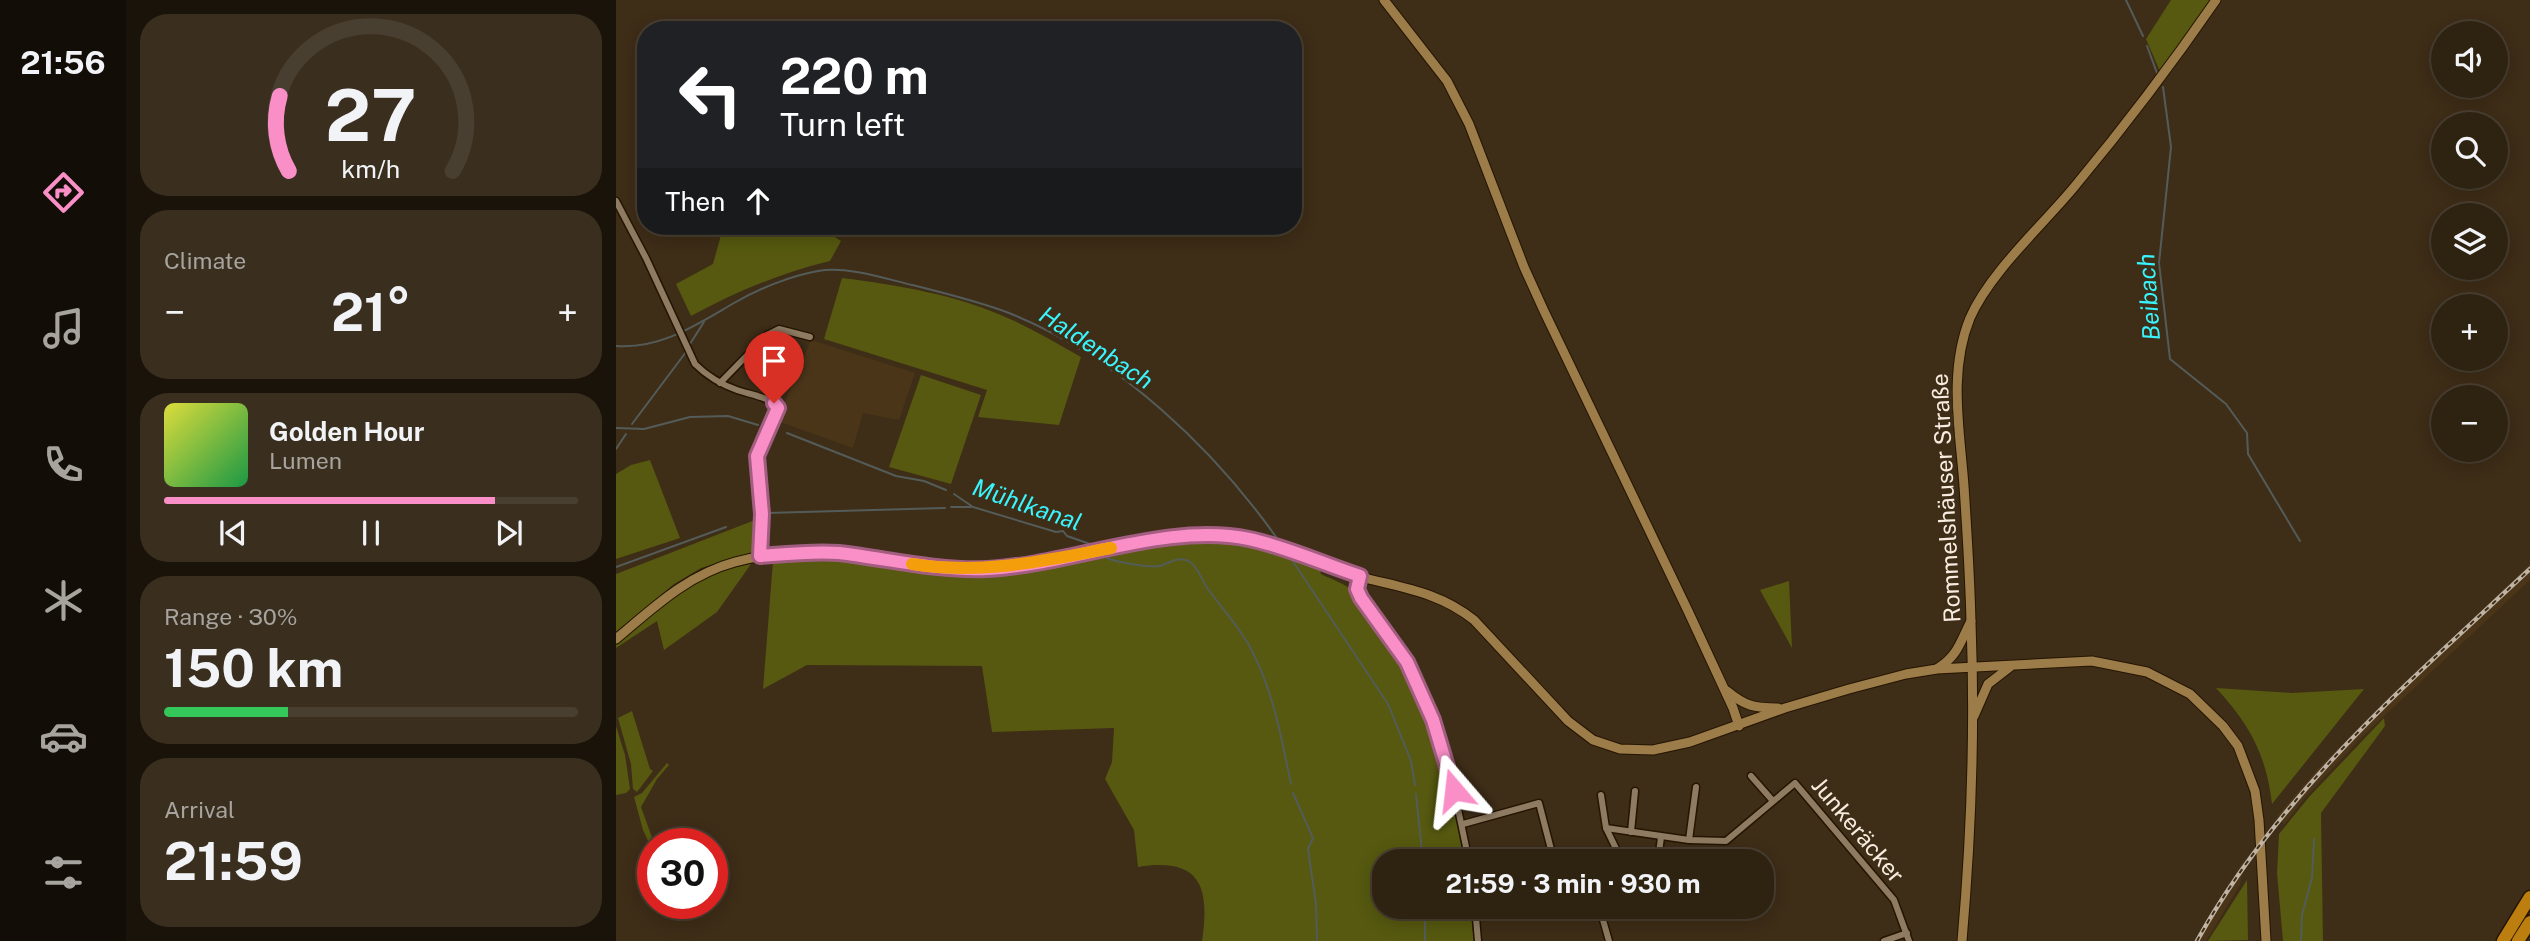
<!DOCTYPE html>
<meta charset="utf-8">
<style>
:root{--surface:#2e2211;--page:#3a2f1f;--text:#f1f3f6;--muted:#a7a49f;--line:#493f31;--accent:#fa8fc7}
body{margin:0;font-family:"Public Sans",sans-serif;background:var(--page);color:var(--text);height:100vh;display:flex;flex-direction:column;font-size:26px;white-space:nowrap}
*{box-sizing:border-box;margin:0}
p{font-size:23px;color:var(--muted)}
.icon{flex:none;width:38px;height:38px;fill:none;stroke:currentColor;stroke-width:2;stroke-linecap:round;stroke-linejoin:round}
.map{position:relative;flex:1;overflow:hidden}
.sheet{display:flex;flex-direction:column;gap:14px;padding:14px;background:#191309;width:490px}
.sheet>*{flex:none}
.hud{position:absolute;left:21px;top:21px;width:665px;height:214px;border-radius:28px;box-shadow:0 4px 18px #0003,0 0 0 2px var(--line);background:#202124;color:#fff;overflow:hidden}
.tools{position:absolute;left:1815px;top:21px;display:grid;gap:14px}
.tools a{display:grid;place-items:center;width:77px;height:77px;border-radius:50%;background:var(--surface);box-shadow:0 4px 18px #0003,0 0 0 2px var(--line);font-size:35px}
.speed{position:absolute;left:21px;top:828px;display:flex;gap:14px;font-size:35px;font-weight:700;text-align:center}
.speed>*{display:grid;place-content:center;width:91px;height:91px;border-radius:50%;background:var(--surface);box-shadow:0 4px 18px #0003,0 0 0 2px var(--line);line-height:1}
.speed .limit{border:10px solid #d22;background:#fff;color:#111}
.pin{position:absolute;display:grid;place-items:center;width:60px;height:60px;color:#fff;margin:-72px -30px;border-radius:50% 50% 50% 0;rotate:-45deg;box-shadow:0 0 7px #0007}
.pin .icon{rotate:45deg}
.me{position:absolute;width:77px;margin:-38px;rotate:343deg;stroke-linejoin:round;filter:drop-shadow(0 0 5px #0008)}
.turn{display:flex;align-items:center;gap:24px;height:147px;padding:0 28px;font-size:32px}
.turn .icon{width:91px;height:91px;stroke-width:2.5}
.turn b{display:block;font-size:49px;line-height:60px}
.then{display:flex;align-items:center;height:66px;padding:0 28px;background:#0003;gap:14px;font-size:26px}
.big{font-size:52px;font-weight:700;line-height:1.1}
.sheet .widget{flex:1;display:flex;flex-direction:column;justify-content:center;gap:10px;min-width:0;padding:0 24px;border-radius:28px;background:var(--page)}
.sheet .dial{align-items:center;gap:0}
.dial svg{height:182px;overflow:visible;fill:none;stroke:var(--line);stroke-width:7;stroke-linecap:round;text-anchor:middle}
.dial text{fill:var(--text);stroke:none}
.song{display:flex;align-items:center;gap:21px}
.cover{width:84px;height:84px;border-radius:10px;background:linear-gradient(135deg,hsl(60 70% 55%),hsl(140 70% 35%))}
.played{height:7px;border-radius:4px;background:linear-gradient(90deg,var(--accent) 80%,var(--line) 80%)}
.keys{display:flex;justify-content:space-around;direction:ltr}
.heat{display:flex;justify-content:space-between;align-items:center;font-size:38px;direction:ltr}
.charge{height:10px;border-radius:5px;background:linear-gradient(90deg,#34c759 30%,var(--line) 0)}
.trip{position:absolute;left:756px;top:849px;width:402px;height:70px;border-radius:28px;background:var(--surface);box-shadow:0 4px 18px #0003,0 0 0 2px var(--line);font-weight:700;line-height:70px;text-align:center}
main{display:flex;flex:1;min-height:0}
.tabs{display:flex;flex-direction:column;width:126px;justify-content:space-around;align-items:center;background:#120e07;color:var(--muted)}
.tabs .icon{width:49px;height:49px}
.tabs .selected{color:var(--accent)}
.tabs b{font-size:32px;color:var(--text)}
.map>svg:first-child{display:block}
.built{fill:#4b3519}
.green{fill:#56590f}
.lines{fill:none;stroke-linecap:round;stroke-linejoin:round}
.stream{stroke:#545c59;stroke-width:2}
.street-casing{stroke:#251501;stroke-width:9}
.secondary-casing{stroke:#251501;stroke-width:11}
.highway-casing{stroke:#251501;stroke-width:15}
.street{stroke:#8e7b62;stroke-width:6}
.secondary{stroke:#9c7c49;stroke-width:9}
.highway{stroke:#bb7e0f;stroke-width:12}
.rail-casing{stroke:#bfb3a3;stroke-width:4.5}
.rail{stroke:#3e2d17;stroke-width:2;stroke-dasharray:5;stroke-linecap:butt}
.route-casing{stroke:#a25d81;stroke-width:18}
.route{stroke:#fa8fc7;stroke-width:12}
.slow{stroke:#f59e0b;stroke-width:12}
.labels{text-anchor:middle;stroke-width:7;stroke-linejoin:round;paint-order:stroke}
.street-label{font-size:23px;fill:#f7ecdf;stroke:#3e2d17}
.water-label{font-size:24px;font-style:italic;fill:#39f4fc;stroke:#3e2d17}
</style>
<main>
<nav class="tabs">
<b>21:56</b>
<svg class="icon selected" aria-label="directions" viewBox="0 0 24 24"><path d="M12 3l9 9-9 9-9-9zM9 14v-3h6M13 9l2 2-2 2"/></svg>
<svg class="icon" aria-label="music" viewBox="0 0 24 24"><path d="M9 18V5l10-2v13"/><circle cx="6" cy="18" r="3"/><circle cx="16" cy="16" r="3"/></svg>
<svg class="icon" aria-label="phone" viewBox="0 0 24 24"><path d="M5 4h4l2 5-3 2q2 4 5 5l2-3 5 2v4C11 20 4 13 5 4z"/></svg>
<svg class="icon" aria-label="climate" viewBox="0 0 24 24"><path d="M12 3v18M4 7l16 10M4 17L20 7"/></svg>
<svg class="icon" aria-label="car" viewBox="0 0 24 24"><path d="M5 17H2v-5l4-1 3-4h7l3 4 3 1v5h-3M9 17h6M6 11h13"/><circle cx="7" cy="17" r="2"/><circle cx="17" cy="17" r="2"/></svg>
<svg class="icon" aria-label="filters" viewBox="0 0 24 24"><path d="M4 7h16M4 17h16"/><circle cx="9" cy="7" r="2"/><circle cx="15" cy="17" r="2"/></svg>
</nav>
<section class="sheet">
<div class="widget dial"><svg viewBox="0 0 100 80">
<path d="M14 69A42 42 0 1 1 86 69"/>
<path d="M14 69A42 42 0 0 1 10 36" stroke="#fa8fc7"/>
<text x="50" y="56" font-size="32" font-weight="700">27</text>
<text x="50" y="72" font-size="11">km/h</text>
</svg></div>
<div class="widget"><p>Climate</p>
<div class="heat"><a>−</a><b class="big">21°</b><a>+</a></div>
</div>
<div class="widget">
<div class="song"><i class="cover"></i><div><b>Golden Hour</b><p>Lumen</p></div></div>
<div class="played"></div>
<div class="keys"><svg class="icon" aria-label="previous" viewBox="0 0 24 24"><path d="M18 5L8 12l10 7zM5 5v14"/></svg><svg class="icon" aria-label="pause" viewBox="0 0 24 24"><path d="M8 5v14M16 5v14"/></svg><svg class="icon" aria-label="next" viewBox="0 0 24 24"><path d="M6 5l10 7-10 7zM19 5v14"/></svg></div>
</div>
<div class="widget"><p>Range · 30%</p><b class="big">150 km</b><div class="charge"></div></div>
<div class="widget"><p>Arrival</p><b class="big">21:59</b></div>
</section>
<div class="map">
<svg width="1914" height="941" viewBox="0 0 1914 941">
<rect width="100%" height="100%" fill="#3e2d17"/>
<g class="built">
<path d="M 195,340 L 299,373 L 283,420 L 247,413 L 237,448 L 161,421 Z"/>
<path d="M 1914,564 L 1914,580 L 1749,734 L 1687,800 L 1668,825 L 1662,815 L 1708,762 Z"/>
<path d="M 1628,860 L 1624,885 L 1590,941 L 1578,941 Z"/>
</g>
<g class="green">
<path d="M 1555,0 L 1600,0 L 1546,76 L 1530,39 Z"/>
<path d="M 105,226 L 201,226 L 225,241 L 214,261 C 164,273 120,292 75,316 L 60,284 L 97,264 L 105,235 Z"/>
<path d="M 226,278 C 281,285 343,295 394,319 C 418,330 442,344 465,357 L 443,425 L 362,417 L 371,390 L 208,339 Z"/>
<path d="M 305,375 L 365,395 L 335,484 L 273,467 Z"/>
<path d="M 34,460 L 64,538 L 0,559 L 0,474 L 15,465 Z"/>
<path d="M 139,520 L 144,524 L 144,533 L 138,552 L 85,568 L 58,584 L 0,632 L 0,574 Z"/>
<path d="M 556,540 L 631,541 L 702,564 L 705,574 C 715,579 730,584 738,592 C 750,604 760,621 770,635 C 815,704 834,781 849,861 L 768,861 L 768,906 L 854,907 L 858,941 L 586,941 C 594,887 585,857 522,867 L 518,830 L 489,779 L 496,762 L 498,728 L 376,732 L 366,666 L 191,665 L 147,689 L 157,561 L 187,556 L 370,572 Z"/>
<path d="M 135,564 L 101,612 L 48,650 L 41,621 L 0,648 L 0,645 C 47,609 72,574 135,564 Z"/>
<path d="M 1173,581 L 1176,648 L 1144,590 Z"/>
<path d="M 1600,688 L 1676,693 L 1748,689 L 1656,804 C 1650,754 1634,725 1600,688 Z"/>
<path d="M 16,711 L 34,769 L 37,771 L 21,792 L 17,789 L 15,764 L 2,718 Z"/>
<path d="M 1768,718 L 1769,726 L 1705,813 L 1707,941 L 1667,941 L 1661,873 L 1663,834 L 1693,797 Z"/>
<path d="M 0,726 L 9,755 L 14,789 L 10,793 L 0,795 Z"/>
<path d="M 51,763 L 53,765 L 41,779 L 25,807 L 38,843 L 37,852 L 27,830 L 18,797 L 26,793 Z"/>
<path d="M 1631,880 L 1632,940 L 1592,941 Z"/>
</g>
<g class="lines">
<g class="stream">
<path d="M 1510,0 L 1527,36"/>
<path d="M 1531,46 L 1541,73"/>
<path d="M 1547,87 L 1555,147 L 1543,263 L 1554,359 L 1610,404 L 1631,433 L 1632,454 L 1684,541"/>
<path d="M 0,346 C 45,349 80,325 118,303 C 142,289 174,276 202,271 C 232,266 267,278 296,285 C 328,293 361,301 393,313 C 501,356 599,449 665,544"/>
<path d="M 72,347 L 88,322"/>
<path d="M 16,424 L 70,352"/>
<path d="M 0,428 L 28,429 L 74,417 L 112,416 L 142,425"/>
<path d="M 171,433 L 280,476 L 308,481 L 330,490"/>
<path d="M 0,449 L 10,434"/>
<path d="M 338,494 L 357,507 L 440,532 L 447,531 L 451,536 L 474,544"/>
<path d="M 335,507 L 355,507"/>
<path d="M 151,513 L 329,508"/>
<path d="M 672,554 L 772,704 L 795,761 L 799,785"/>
<path d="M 491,558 C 500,562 533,568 544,566 C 553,563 564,555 574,562 C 582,567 586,581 592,589 C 607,610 627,631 638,655 C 658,695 666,741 675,784"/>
<path d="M 0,567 L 110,527"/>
<path d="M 677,793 L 697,838 L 692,849 L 700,904 L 701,941"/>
<path d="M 800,794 L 807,861"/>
<path d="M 809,906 L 809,941"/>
<path d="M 1685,941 L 1686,915 L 1696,878 L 1698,839"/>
</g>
<defs>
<g id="street">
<path d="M 0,201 L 30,258 L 79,364 C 92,377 104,384 121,390 C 135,395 152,396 162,408 L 141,456 L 146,514 L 144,557"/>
<path d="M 104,383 L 151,335 L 163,329 L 194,337"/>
<path d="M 744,576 L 741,588 L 745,598 L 791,661 L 817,720 L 838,790 L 853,861"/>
<path d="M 1135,776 L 1157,801"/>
<path d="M 985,795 L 990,828 L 1006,861"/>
<path d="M 847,824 L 923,803 L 938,861"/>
<path d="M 990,828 L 1073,840 L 1110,841 L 1179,783 L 1278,900 L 1293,941"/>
<path d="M 1015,832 L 1019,791"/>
<path d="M 1073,840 L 1080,787"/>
<path d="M 1042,861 L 1045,837"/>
<path d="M 859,906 L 862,941"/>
<path d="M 987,920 L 993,941"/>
<path d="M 1268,941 L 1291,933"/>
</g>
<g id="secondary">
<path d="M 768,0 L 831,81 L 853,124 L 908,267 L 928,311 L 1072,611 L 1117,708 L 1123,726"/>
<path d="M 0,639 C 37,608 71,575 119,562 C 202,539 284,569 367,569 C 448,568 526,532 608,537 C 657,539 699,564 745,577 C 787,588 823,592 858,620 L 952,721 L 977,740 L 1004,749 L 1037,750 L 1074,742 L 1169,708 L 1233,689 L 1290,674 L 1321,669 L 1476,661 L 1531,672 L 1574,694 L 1607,726 L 1622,746 L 1639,791 L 1643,820 L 1650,941"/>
<path d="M 1322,668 C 1342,656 1345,640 1355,621"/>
<path d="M 1111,691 C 1129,706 1138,708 1162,708"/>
<path d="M 1358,716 L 1372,684 L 1394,667"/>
<path d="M 1346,941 C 1355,838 1359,726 1355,623 C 1354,577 1351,531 1348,486 C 1344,430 1332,372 1354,318 C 1374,272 1427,225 1459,186 C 1509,126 1556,64 1600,0"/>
</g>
<g id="highway">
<path d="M 1887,941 L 1914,897"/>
<path d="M 1902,941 L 1914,922"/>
</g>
</defs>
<use href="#street" class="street-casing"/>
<use href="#secondary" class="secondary-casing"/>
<use href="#highway" class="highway-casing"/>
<use href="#street" class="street"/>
<use href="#secondary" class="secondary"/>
<use href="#highway" class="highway"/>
<defs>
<path id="rail" d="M 1581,941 C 1663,793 1792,683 1914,569"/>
</defs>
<use href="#rail" class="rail-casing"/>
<use href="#rail" class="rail"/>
</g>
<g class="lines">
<defs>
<path id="route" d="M 158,403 L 162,408 L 141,456 L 146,514 L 144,556 C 170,554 197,551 223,553 C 273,559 321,571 371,569 C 454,565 551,522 633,539 C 671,547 707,564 744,576 L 741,589 L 745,598 L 791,662 L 817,720 L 838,790"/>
</defs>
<use href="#route" class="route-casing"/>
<use href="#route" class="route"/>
<path class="slow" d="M 296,564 C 367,575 426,561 495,548"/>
</g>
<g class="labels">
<g class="street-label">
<text transform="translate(1330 498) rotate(-93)" y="8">Rommelshäuser Straße</text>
<text transform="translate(1242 830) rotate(50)" y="8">Junkeräcker</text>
</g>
<g class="water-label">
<text transform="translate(1533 297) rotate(-94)" y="8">Beibach</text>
<text transform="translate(480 348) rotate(33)" y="8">Haldenbach</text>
<text transform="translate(411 505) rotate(19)" y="8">Mühlkanal</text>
</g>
</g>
</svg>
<div class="tools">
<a><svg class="icon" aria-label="sound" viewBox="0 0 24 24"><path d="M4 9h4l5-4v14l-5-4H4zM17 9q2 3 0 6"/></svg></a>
<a><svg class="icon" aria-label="search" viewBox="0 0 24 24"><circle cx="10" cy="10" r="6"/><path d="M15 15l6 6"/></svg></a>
<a><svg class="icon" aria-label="layers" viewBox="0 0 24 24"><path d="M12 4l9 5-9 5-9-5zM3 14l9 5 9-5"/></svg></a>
<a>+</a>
<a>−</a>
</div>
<div class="speed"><div class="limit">30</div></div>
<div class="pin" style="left:158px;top:403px;background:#d93025"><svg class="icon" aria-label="arrive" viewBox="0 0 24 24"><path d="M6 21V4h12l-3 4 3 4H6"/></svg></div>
<svg class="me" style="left:838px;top:790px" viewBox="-20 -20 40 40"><path d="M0-17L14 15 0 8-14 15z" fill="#fa8fc7" stroke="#fff" stroke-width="4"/></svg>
<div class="trip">21:59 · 3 min · 930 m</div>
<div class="hud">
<div class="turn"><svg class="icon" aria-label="left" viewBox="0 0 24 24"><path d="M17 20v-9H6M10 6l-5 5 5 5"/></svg><div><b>220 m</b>Turn left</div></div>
<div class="then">Then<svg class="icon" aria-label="ahead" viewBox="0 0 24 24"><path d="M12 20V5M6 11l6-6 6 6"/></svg></div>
</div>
</div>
</main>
